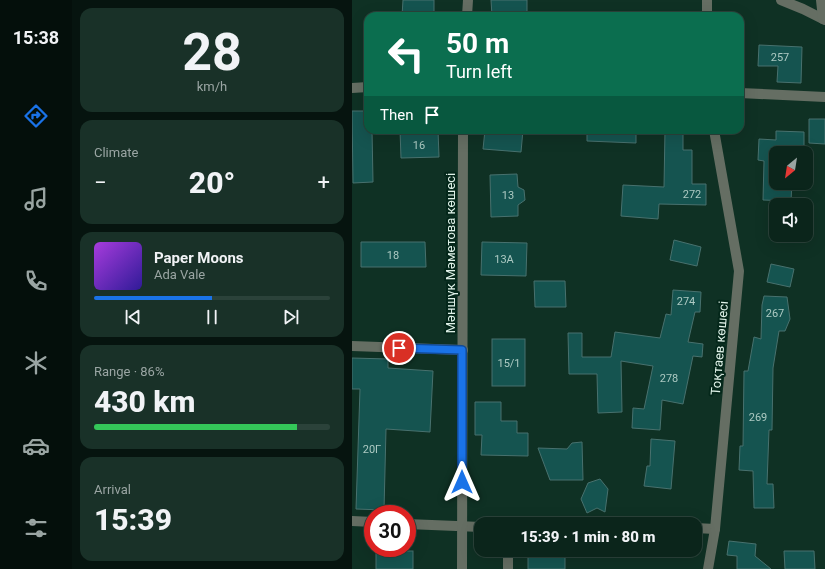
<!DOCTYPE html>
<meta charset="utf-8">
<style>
:root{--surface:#0b251b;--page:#193128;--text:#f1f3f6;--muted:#9aa5a3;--line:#2b423a;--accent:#1a73e8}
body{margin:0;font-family:Roboto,sans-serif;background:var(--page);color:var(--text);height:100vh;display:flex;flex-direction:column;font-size:15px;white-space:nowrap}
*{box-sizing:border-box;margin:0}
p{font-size:13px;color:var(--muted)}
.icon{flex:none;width:22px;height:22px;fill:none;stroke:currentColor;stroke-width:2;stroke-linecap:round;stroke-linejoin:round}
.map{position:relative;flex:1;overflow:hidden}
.drawer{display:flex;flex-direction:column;gap:8px;padding:8px;background:#06140f;width:280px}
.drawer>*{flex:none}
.hud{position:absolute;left:12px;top:12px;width:380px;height:122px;border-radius:12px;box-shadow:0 4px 16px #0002,0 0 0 1px var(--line);background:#0b6e4f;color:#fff;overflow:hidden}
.needle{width:26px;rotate:210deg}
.controls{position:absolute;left:417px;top:146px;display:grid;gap:8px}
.controls a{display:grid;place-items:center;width:44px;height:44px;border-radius:8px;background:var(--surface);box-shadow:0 4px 16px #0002,0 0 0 1px var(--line);font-size:20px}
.speed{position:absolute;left:12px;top:505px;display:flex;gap:8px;font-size:20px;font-weight:700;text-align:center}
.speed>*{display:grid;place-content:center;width:52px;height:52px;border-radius:50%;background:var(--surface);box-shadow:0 4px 16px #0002,0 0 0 1px var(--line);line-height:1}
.speed .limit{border:6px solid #d22;background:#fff;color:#111}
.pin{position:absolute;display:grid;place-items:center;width:34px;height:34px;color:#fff;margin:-17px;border:2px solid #fff;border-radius:50%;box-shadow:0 1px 4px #0007}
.me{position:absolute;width:44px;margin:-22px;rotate:0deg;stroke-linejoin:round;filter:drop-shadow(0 0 3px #0008)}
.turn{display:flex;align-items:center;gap:14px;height:84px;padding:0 16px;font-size:18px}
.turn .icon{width:52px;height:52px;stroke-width:2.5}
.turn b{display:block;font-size:28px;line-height:34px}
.then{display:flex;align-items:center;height:38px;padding:0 16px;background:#0003;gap:8px;font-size:15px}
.big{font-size:30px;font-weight:800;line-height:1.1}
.drawer .widget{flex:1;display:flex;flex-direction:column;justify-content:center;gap:6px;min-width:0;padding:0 14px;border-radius:12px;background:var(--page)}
.drawer .dial{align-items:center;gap:0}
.dial b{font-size:52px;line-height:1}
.song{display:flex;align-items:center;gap:12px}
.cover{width:48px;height:48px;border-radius:6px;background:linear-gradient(135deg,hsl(280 70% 55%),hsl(250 70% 35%))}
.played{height:4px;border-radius:2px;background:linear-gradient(90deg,var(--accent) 50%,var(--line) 50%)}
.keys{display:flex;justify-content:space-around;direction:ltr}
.heat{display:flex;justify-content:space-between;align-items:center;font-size:22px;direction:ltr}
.charge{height:6px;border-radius:3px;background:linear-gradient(90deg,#34c759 86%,var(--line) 0)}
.trip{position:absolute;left:122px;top:517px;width:228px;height:40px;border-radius:12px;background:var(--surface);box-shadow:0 4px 16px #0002,0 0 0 1px var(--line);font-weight:800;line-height:40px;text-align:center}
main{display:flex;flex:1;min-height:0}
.dock{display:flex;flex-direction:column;width:72px;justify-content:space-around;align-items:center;background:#040f0b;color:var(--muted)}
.dock .icon{width:28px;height:28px}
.dock .current{color:var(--accent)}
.dock b{font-size:18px;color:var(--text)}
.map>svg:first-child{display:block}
.building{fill:#155450;stroke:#48716e}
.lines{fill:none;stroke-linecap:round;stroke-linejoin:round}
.minor{stroke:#656e63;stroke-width:10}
.route-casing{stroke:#114b97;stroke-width:10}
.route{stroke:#1a73e8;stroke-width:7}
.labels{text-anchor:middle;stroke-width:4;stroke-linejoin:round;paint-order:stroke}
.number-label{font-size:11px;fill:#adcac3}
.street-label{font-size:13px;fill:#e0f2e9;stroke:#04271a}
</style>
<main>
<nav class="dock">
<b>15:38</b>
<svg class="icon current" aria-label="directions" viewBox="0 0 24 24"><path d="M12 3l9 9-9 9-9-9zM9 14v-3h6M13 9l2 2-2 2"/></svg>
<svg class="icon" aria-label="music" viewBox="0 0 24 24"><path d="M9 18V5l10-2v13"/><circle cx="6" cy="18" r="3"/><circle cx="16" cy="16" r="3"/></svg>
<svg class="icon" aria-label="phone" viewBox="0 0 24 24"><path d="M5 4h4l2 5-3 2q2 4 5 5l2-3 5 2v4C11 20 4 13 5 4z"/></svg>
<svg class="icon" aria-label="climate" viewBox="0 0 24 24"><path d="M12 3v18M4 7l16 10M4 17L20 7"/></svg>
<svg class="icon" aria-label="car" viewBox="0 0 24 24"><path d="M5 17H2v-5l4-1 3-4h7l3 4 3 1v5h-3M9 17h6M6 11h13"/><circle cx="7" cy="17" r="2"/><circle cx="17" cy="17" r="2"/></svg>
<svg class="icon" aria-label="filters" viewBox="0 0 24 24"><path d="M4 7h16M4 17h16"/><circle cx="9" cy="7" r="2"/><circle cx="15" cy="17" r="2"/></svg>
</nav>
<section class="drawer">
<div class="widget dial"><b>28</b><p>km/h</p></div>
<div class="widget"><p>Climate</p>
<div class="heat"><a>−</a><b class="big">20°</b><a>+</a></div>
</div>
<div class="widget">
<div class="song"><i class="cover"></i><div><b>Paper Moons</b><p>Ada Vale</p></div></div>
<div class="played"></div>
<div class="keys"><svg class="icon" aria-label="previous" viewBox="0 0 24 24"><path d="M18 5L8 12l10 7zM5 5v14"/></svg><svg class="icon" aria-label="pause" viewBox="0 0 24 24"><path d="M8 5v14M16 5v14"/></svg><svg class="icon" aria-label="next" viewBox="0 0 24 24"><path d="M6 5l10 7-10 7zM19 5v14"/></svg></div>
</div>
<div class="widget"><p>Range · 86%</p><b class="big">430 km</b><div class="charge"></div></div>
<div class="widget"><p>Arrival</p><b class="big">15:39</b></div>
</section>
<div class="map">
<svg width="473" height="569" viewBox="0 0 473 569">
<rect width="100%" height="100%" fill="#0f3124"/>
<g class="building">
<path d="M 51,0 L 82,0 L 82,16 L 50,16 Z"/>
<path d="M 139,0 L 175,0 L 175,16 L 140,16 Z"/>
<path d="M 407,45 L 450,47 L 449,83 L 425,82 L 426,66 L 406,66 Z"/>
<path d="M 0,111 L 16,111 L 16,130 L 20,130 L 21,182 L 1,183 Z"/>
<path d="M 457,119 L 473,119 L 473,144 L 457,143 Z"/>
<path d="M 48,130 L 86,130 L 87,157 L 49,158 Z"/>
<path d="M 133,130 L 171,130 L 169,152 L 131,149 Z"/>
<path d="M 235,130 L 284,130 L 284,143 L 235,141 Z"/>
<path d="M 313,130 L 331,130 L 331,150 L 340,150 L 340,184 L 354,184 L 354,205 L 307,204 L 306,219 L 269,216 L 271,185 L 312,187 Z"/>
<path d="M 424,131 L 452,132 L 452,153 L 424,153 L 424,183 L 440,183 L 439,201 L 411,200 L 412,161 L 406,160 L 407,139 L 424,140 Z"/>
<path d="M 165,174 L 166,187 L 172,190 L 173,200 L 166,205 L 166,216 L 139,217 L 138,175 Z"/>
<path d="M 322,240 L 349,247 L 345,266 L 318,260 Z"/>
<path d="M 9,242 L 73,242 L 74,267 L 9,267 Z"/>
<path d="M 130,242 L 175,243 L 174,276 L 129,275 Z"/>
<path d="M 419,264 L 442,269 L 438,287 L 415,282 Z"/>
<path d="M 182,281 L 213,281 L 214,307 L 183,307 Z"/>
<path d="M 321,290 L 349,292 L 348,312 L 343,312 L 336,342 L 351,344 L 350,357 L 341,356 L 331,404 L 310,400 L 308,430 L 280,428 L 281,408 L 292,409 L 301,366 L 269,361 L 270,412 L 246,413 L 245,374 L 217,374 L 216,333 L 230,333 L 230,357 L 259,357 L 263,332 L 308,338 L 314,314 L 319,315 Z"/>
<path d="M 412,296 L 435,297 L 438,319 L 433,331 L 427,331 L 421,368 L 420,430 L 417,430 L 415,484 L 421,484 L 422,508 L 402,508 L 401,471 L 387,470 L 388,446 L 391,446 L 392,371 L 396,371 L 402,337 L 409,339 L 410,305 Z"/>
<rect x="140" y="339" width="33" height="47"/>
<path d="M 0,358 L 36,359 L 36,368 L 81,371 L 78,432 L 34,429 L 32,510 L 4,509 L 8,389 L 0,389 Z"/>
<path d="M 123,402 L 149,402 L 149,421 L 165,421 L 165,433 L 176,433 L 176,456 L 129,455 L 130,435 L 123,435 Z"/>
<path d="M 299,439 L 323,441 L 319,489 L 292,486 L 295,466 L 298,466 Z"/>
<path d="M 230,442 L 231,480 L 198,480 L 186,448 L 215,449 L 220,443 Z"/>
<path d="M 248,479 L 256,489 L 253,512 L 245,508 L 235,513 L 229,499 L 236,483 Z"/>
<path d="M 377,541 L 404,544 L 403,556 L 419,569 L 385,569 L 385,556 L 375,555 Z"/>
<rect x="176" y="550" width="37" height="19"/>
<rect x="24" y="551" width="37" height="18"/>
<path d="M 432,551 L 462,551 L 463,569 L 433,569 Z"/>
</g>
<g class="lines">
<g class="minor">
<path d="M 355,0 L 355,16"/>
<path d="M 429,0 L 451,9 L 473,20"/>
<path d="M 469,0 L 471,19"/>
<path d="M 115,16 L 116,0"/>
<path d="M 0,88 L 16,87"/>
<path d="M 388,93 L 473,97"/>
<path d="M 0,346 L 111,350"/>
<path d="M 0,521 L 21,522"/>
<path d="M 55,524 L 129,527"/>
<path d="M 343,528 L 363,529"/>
<path d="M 156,550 L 156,569"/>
<path d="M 110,569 L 111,130"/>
<path d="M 356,569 L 363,529 L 387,271 L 362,130"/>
</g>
</g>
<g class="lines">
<defs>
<path id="route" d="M 47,348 L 110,350 L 110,482"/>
</defs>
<use href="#route" class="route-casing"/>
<use href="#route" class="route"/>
</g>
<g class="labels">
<g class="number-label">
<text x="428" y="61">257</text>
<text x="67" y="149">16</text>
<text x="340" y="198">272</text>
<text x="156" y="199">13</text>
<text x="41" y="259">18</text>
<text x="152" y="263">13А</text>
<text x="334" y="305">274</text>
<text x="423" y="317">267</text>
<text x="157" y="367">15/1</text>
<text x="317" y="382">278</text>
<text x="406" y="421">269</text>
<text x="20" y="453">20Г</text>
</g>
<g class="street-label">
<text transform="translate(98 253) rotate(-90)" y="5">Мәншүк Мәметова көшесі</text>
<text transform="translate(367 348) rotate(-85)" y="5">Тоқтаев көшесі</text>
</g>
</g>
</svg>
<div class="controls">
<a><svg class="needle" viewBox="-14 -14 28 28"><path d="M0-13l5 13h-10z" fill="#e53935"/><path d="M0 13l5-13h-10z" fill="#9aa5a3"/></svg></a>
<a><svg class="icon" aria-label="sound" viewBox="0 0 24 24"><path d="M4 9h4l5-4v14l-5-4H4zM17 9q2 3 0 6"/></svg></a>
</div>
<div class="speed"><div class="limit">30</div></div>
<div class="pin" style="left:47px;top:348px;background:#d93025"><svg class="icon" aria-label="arrive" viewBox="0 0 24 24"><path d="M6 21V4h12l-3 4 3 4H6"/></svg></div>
<svg class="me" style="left:110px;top:482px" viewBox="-20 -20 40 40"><path d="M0-17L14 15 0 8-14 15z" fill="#1a73e8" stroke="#fff" stroke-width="4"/></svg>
<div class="trip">15:39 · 1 min · 80 m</div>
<div class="hud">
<div class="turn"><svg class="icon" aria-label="left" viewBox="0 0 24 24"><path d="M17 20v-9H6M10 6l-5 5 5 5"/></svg><div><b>50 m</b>Turn left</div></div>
<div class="then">Then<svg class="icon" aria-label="arrive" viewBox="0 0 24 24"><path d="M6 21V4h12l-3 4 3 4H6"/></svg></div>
</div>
</div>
</main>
